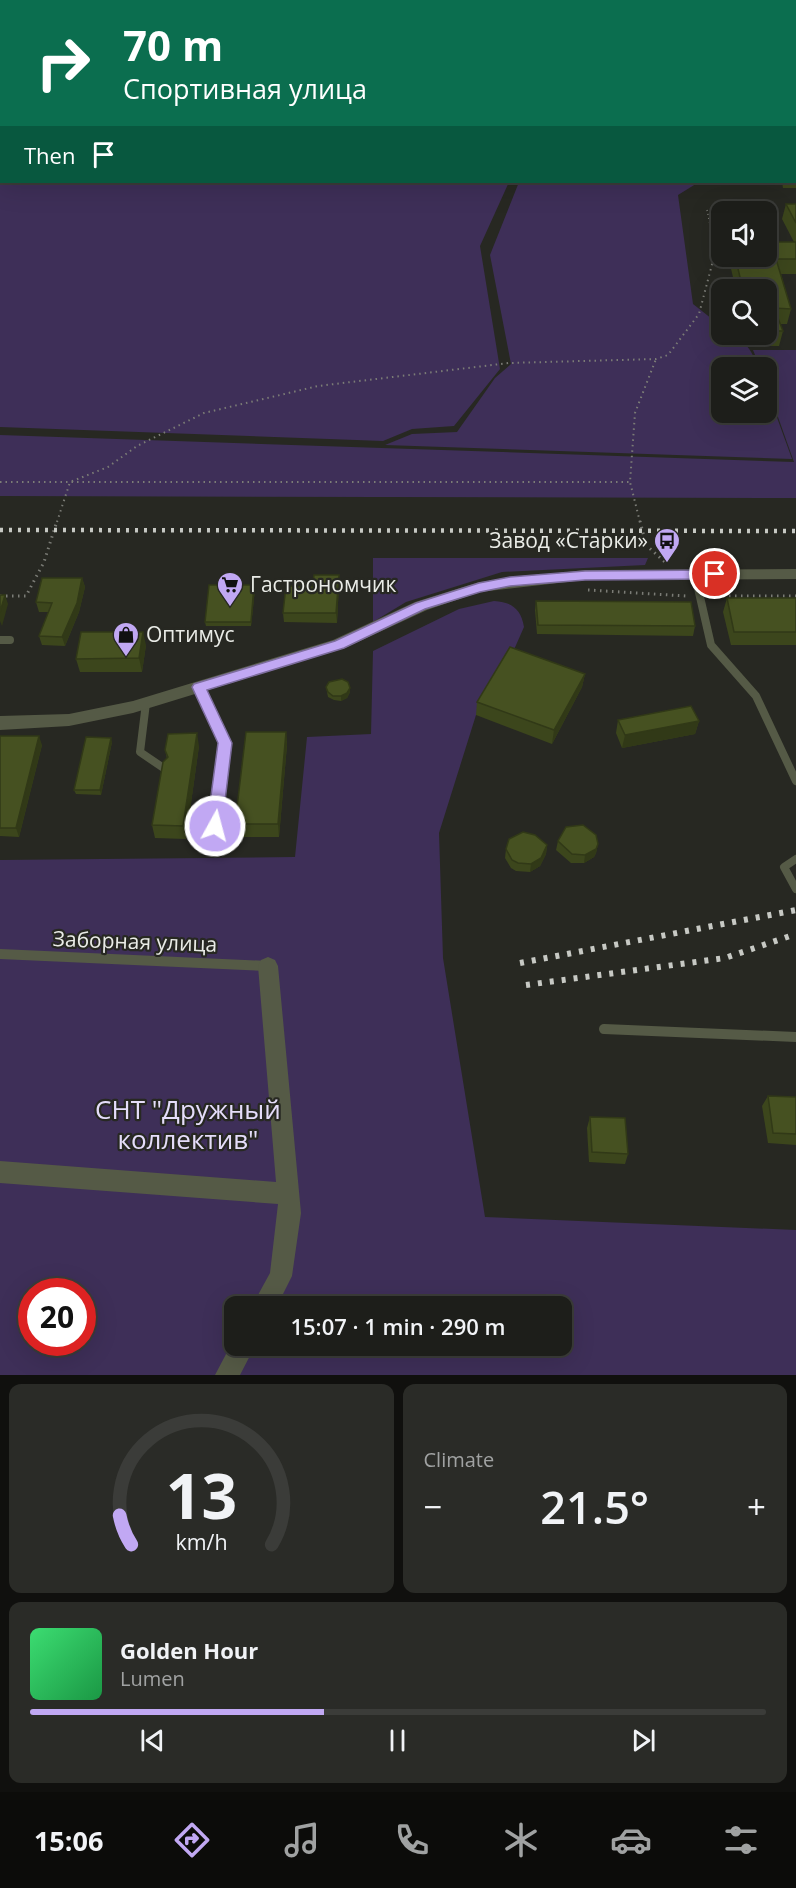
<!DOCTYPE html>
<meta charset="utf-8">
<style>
:root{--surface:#1d1e1a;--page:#2a2b27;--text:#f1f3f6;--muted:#a0a2a2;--line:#3b3c39;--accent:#c1a8f3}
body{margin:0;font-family:"Open Sans",sans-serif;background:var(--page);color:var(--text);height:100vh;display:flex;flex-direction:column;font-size:22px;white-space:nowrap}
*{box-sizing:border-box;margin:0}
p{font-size:20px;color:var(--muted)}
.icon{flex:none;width:33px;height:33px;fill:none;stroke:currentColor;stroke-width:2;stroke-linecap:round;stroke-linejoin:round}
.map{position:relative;height:1375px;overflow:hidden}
.panel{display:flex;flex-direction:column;gap:9px;padding:9px;background:#10100e;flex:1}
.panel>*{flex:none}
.hud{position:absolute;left:0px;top:0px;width:796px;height:183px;box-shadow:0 6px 24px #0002,0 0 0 2px var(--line);background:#0b6e4f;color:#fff;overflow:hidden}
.fabs{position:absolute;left:711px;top:201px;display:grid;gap:12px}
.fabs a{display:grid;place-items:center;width:66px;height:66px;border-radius:12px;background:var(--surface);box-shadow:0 6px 24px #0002,0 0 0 2px var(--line);font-size:30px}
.speed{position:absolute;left:18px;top:1278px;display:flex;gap:12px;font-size:30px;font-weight:700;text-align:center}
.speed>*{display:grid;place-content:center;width:78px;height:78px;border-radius:50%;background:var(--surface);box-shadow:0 6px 24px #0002,0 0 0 2px var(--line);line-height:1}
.speed .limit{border:9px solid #d22;background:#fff;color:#111}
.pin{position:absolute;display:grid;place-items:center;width:51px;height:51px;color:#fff;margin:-26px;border:3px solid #fff;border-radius:50%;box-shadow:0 2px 6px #0007}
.me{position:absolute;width:66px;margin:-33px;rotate:7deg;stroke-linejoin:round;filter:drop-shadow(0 0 4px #0008)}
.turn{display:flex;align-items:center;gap:21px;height:126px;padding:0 24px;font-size:27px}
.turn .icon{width:78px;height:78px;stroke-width:2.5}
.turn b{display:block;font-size:42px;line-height:51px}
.then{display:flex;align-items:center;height:57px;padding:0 24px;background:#0003;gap:12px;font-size:22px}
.big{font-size:45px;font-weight:600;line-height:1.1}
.panel .card{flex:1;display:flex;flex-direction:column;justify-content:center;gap:9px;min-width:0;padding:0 21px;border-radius:12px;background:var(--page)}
.panel .dial{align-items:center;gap:0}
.dial svg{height:156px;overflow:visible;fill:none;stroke:var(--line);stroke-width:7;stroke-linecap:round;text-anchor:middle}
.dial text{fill:var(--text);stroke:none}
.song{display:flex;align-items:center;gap:18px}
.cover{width:72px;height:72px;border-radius:9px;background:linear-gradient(135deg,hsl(140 70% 55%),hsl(140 70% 35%))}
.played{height:6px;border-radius:3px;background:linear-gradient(90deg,var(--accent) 40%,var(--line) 40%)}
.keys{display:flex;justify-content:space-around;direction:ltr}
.heat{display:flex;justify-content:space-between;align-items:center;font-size:33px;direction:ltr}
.panel .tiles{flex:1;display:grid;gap:9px;grid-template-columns:1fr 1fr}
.card:last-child{grid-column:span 2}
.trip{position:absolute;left:224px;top:1296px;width:348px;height:60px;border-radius:12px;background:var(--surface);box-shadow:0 6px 24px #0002,0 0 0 2px var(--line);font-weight:600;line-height:60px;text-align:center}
.tab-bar{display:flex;height:96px;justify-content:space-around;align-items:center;background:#0c0c0a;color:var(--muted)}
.tab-bar .icon{width:42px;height:42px}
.tab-bar .selected{color:var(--accent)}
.tab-bar b{font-size:27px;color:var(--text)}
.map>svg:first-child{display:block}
.green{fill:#3e2f58;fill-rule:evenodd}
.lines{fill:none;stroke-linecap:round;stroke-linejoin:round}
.path-far2{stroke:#7b7c76;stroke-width:1.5;stroke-dasharray:1 3;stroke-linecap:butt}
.path-far1{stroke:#7b7c76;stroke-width:2;stroke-dasharray:1.5 4;stroke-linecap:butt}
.path{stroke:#7b7c76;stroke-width:3;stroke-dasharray:1.5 4.5;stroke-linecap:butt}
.lane-far1{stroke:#555a46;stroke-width:8}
.lane{stroke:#555a46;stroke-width:10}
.street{fill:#555a46;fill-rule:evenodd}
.rail-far1{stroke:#c7c9c4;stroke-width:4.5;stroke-dasharray:3 6;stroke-linecap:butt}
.rail{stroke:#c7c9c4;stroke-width:6;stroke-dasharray:4 8;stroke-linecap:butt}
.wall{fill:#3c461c}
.shaded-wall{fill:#313917}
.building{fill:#465121;stroke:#313917;stroke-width:1.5}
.route{fill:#c1a8f3;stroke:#7d6d9e;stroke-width:1.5}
.labels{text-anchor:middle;stroke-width:4.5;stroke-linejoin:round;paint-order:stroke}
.poi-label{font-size:21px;fill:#eaece7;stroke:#272822;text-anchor:start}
.street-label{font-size:21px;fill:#eaece7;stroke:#272822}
.near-park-label{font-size:26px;fill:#e5ddfa;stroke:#272822}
</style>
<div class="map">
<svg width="796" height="1375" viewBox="0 0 796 1375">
<rect width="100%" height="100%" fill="#272822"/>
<g class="green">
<path d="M 0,35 L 2,182 L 509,182 L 480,246 L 500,369 L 454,426 L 412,429 L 383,441 L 0,427 Z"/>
<path d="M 519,182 L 699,182 L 678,195 L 693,304 L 721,326 L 722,334 C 742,334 752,350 758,367 L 722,368 L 722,412 L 766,412 L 767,390 L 792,459 L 385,445 L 412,434 L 457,432 L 495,378 L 511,364 L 490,255 Z"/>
<path d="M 753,350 L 796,350 L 796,498 L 0,496 L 0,435 L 794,462 L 767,386 L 766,368 L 760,367 Z"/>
<path d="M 373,558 L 648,558 L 645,565 L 502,572 L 406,602 L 373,622 Z"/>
<path d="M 494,601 C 512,602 521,609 524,627 L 509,661 L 476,715 L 439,833 L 443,958 L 485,1217 L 796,1230 L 796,1375 L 0,1375 L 0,860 L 295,857 L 307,737 L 371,734 L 373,651 L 459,609 ZM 32,1292 L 82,1292 L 82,1342 L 32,1342 ZM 234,1306 L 561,1306 L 561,1346 L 234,1346 Z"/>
</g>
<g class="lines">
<path class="path-far2" d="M 707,210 L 711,229"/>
<g class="path-far1">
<path d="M 0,482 L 630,482"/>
<path d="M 57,522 L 70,482 L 108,467 L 137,446 L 204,413 L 318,386 L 509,363 L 656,359 L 668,355 L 699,314 L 715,253 L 710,228"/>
<path d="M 640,522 L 630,482 L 635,413 L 656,359"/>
</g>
<g class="path">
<path d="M 640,521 L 646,545 L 665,562"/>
<path d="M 588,590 L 686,596"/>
<path d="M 0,596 L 26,596 L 44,562 L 57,521"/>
<path d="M 711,596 L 796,596"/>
</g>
<g class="lane-far1">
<path d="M 695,575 L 711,645 L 756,696 L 796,781"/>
<path d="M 0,640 L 10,640"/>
<path d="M 199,687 L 225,743 L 215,826"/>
<path d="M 146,703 L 140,752 L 165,769"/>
<path d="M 796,859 L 784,867 L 796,889"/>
</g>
<g class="lane">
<path d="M 0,954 L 268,966"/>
<path d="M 604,1029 L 796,1037"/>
</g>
<g class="street">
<path d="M 81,0 L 92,0 L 93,2 L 82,2 Z"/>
<path d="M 333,0 L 345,0 L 346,2 L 334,2 Z"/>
<rect x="471" y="0" width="8" height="2"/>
<rect x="564" y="0" width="8" height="2"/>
<rect x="0" y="2" width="2" height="6"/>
<path d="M 796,569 L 796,579 L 585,580 L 480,592 L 427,610 L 345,648 L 133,713 L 69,726 L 0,730 L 0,716 L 69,714 L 133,701 L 333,640 L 415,602 L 479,582 L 585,570 Z"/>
<path d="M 268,957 L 275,960 L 278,966 L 301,1213 L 292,1276 L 277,1306 L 252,1306 L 270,1273 L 278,1204 L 0,1183 L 0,1161 L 276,1182 L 258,966 L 261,960 Z"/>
<path d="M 234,1339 L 234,1346 L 255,1346 L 240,1375 L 215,1375 Z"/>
</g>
<path class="rail-far1" d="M 0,530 L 796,531"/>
<g class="rail">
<path d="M 520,963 L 796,910"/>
<path d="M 526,985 L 725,958 L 796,934"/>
</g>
</g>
<g class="wall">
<path d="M 795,22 L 796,23 L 796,73 L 795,73 Z"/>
<path d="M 795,119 L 796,119 L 796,188 L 783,188 L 782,182 L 795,182 Z"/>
<path d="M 720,201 L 762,212 L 722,212 L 722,232 L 717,216 Z"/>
<path d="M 786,204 L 796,204 L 796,274 L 781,274 L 791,309 L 787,324 L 780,324 L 783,331 L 779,346 L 762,346 L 758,334 L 766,334 L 766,290 L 736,290 L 728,256 L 766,256 L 771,242 L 794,242 L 782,219 Z"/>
<path d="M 82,578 L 85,587 L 79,612 L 65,646 L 42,645 L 39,636 L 49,612 L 39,612 L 36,602 Z"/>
<path d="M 339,584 L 337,623 L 284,622 L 283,613 L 313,587 Z"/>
<path d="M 254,585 L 255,589 L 251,626 L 206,626 L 205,622 Z"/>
<path d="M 727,598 L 796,598 L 796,645 L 731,645 L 723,612 Z"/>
<path d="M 536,601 L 695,626 L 693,636 L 537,634 L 535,610 Z"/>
<path d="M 146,645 L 142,672 L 80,672 L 76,659 Z"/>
<path d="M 585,674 L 582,687 L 552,744 L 476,715 L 477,702 Z"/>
<path d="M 326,687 L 350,688 L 350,692 L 347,698 L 341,701 L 334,700 L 328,697 Z"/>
<path d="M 618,720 L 699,721 L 695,734 L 622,748 L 616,733 Z"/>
<path d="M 286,732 L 287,745 L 279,837 L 237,837 L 235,824 Z"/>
<path d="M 0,736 L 42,745 L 19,837 L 0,836 Z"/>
<path d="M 112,742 L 101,795 L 76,794 L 74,790 Z"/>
<path d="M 199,746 L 186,839 L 155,838 L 152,825 L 167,759 L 165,750 Z"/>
<path d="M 558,841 L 598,844 L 596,853 L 594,857 L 584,863 L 571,863 L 556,850 Z"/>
<path d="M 547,845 L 546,854 L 540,866 L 530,872 L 516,871 L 511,868 L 505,858 L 506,849 Z"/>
<path d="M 768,1096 L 796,1097 L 796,1145 L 768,1143 L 762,1106 Z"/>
<path d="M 590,1117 L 628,1154 L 625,1164 L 589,1162 L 587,1128 Z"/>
</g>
<g class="shaded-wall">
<path d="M 339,575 L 339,584 L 337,623 L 336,613 Z"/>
<path d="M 82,578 L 85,587 L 79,612 L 65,646 L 62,637 Z"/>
<path d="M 254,585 L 255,589 L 251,626 L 251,622 Z"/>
<path d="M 5,595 L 8,604 L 2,626 L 0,621 L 0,612 Z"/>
<path d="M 143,632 L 146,645 L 142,672 L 139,658 Z"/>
<path d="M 585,674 L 582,687 L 552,744 L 554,730 Z"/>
<path d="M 350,688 L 350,692 L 347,698 L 341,701 L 341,696 Z"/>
<path d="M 699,721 L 695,734 L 622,748 L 625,735 Z"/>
<path d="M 286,732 L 287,745 L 279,837 L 278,824 Z"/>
<path d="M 197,733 L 199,746 L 186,839 L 183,826 Z"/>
<path d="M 39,736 L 42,745 L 19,837 L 16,828 Z"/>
<path d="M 111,738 L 112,742 L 101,795 L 100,790 Z"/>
<path d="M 598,844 L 596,853 L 594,857 L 584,863 L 585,855 Z"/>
<path d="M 547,845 L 546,854 L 540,866 L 530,872 L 531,864 Z"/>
</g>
<g class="building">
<path d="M 795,22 L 796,23 L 796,61 L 795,61 Z"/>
<rect x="795" y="119" width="1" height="56"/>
<path d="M 720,201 L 759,202 L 762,212 L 723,212 Z"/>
<path d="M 786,204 L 796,204 L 796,223 Z"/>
<path d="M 766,226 L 771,242 L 796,242 L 796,259 L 776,259 L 791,309 L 774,308 L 783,331 L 766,331 L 766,290 L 743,290 L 735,256 L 766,256 Z"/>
<path d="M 314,575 L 339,575 L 336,613 L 283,613 L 286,586 L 313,587 Z"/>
<path d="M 42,578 L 82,578 L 77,603 L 62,637 L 39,636 L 52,603 L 36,602 Z"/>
<path d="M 209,585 L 254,585 L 251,622 L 205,622 Z"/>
<path d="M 0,595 L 5,595 L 0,612 Z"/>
<path d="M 727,598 L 796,598 L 796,632 L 734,632 Z"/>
<path d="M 536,601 L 691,602 L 695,626 L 538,625 Z"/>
<path d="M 81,632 L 143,632 L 139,658 L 76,659 Z"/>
<path d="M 510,647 L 585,674 L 554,730 L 477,702 Z"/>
<path d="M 342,679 L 348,682 L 350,688 L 347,693 L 341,696 L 333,696 L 328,692 L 326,687 L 329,682 Z"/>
<path d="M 691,706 L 699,721 L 625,735 L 618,720 Z"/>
<path d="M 246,732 L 286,732 L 278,824 L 235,824 Z"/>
<path d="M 197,733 L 183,826 L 152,825 L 163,762 L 168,757 L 165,750 L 168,734 Z"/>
<path d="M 0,736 L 39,736 L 16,828 L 0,828 Z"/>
<path d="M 86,737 L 111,738 L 100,790 L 74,790 Z"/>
<path d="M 583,825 L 596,835 L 598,844 L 596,849 L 585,855 L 572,854 L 558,841 L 566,827 Z"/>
<path d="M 523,832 L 535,835 L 547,845 L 541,858 L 531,864 L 518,863 L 512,860 L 506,849 L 509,839 Z"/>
<path d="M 768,1096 L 796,1097 L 796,1134 L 773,1133 Z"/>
<path d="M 590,1117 L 625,1118 L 628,1154 L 592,1152 Z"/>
</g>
<path class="route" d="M 715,570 L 721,574 L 715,579 L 585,580 L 510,586 L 480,592 L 425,609 L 344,648 L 207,690 L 232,743 L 222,826 L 220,830 L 209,830 L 207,826 L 218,743 L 192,687 L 194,684 L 335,641 L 416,603 L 479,583 L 510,577 L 585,571 Z"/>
<defs>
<symbol id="bus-pin" viewBox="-11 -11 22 30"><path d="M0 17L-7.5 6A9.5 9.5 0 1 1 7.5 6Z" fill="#c1a8f3" stroke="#272822"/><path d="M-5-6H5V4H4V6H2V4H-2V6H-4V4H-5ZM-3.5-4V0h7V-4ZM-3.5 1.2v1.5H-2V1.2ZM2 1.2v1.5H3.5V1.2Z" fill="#111"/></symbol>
<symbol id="supermarket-pin" viewBox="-11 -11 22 30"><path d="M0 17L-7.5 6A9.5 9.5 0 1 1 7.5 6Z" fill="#c1a8f3" stroke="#272822"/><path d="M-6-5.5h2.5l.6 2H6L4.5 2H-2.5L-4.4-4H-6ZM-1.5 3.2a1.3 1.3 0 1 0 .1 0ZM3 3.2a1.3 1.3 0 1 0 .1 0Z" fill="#111"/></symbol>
<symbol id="shop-pin" viewBox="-11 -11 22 30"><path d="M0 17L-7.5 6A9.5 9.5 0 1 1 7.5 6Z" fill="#c1a8f3" stroke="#272822"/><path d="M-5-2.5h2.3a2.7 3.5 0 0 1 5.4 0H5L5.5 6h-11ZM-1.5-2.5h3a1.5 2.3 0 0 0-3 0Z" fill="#111"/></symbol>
</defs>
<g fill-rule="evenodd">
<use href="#bus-pin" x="652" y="526" width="30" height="40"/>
<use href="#supermarket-pin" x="215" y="570" width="30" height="40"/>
<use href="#shop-pin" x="111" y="620" width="30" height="40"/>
</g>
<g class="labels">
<g class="poi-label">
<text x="648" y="548" text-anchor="end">Завод «Старки»</text>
<text x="250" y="592">Гастрономчик</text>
<text x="146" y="642">Оптимус</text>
</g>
<g class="street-label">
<text transform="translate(135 942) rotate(2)" y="7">Заборная улица</text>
</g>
<g class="near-park-label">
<text x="188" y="1119">СНТ "Дружный<tspan x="188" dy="30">коллектив"</tspan></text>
</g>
</g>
</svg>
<div class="fabs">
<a><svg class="icon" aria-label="sound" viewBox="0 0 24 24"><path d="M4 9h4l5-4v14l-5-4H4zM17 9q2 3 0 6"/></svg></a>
<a><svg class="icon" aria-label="search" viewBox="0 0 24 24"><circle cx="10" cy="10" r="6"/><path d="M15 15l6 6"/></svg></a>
<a><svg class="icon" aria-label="layers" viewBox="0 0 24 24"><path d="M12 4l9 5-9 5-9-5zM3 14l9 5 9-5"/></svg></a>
</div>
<div class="speed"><div class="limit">20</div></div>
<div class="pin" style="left:715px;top:574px;background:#d93025"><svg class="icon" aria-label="arrive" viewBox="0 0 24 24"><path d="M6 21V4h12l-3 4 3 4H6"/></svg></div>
<svg class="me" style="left:215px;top:826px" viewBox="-20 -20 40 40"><circle r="17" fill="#c1a8f3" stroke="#fff" stroke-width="3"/><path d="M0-11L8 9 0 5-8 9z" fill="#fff"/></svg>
<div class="trip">15:07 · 1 min · 290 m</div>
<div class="hud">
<div class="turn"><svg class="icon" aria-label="right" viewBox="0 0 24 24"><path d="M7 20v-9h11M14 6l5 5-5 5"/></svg><div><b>70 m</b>Спортивная улица</div></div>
<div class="then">Then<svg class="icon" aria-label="arrive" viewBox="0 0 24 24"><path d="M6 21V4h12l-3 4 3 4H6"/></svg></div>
</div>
</div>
<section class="panel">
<div class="tiles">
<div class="card dial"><svg viewBox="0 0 100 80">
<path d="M14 69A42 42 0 1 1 86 69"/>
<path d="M14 69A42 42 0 0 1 8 54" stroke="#c1a8f3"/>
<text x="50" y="56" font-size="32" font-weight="700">13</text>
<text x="50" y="72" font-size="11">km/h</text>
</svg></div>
<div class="card"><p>Climate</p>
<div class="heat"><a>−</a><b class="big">21.5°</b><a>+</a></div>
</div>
<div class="card">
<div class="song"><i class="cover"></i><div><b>Golden Hour</b><p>Lumen</p></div></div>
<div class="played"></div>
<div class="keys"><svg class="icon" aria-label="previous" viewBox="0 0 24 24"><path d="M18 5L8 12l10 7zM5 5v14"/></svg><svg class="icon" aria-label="pause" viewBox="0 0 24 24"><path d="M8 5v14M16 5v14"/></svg><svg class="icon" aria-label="next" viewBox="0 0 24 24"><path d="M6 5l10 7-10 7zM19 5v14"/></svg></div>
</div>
</div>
</section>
<nav class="tab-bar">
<b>15:06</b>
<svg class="icon selected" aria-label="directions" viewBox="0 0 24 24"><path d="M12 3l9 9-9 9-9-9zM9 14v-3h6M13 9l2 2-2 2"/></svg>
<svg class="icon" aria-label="music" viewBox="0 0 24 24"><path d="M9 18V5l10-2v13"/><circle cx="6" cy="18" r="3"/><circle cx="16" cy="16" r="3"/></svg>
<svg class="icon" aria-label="phone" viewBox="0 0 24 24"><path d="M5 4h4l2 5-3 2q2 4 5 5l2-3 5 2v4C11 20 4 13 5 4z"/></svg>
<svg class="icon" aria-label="climate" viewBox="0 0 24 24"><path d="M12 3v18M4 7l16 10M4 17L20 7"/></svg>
<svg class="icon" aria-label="car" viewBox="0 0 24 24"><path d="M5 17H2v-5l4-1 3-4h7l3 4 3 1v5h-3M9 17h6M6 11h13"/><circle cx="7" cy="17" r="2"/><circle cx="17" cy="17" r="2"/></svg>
<svg class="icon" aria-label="filters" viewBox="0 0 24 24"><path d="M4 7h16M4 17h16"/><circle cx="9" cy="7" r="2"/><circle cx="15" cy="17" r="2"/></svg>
</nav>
